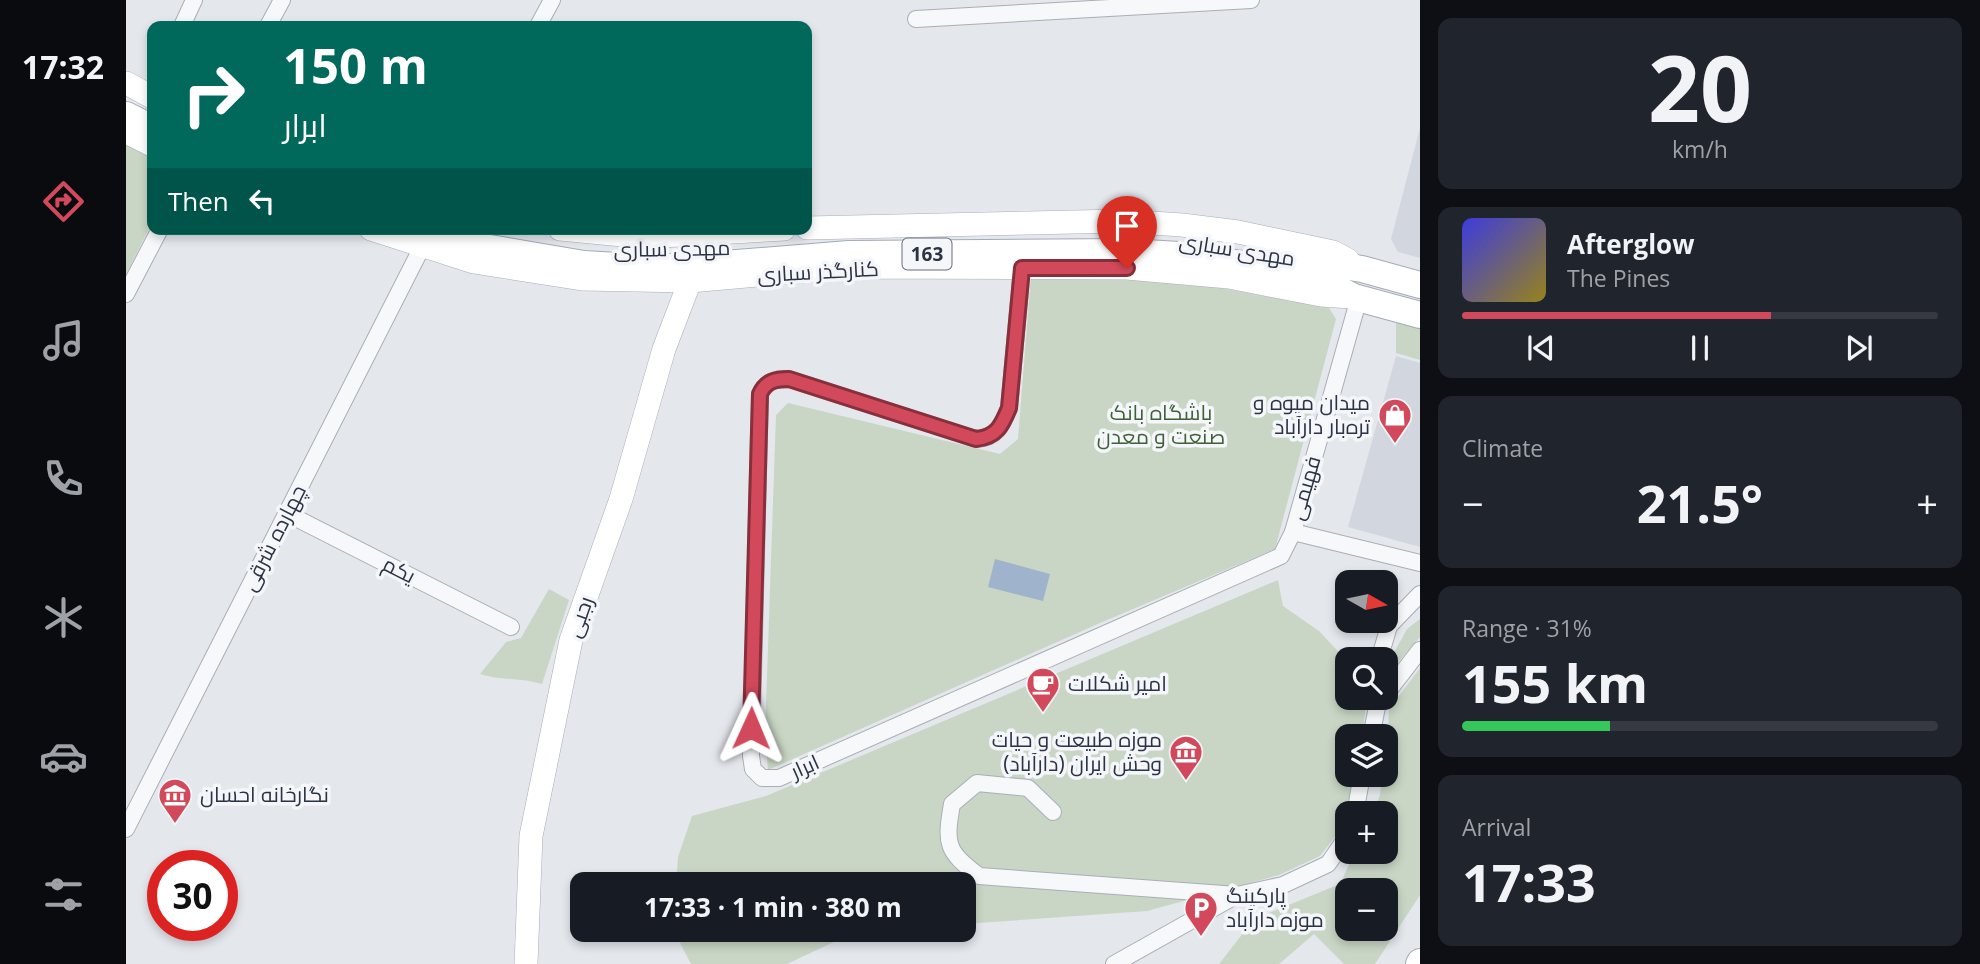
<!DOCTYPE html>
<meta charset="utf-8">
<style>
:root{--surface:#171b24;--page:#20242c;--text:#f1f3f6;--muted:#9ea1a6;--line:#363941;--accent:#d1495b}
body{margin:0;font-family:"Open Sans",Cairo,sans-serif;background:var(--page);color:var(--text);height:100vh;display:flex;flex-direction:column;font-size:26px;white-space:nowrap}
*{box-sizing:border-box;margin:0}
p{font-size:23px;color:var(--muted)}
.icon{flex:none;width:38px;height:38px;fill:none;stroke:currentColor;stroke-width:2;stroke-linecap:round;stroke-linejoin:round}
.map{position:relative;flex:1;overflow:hidden}
.details{display:flex;flex-direction:column;gap:18px;padding:18px;background:#0d0f14;width:560px}
.details>*{flex:none}
.hud{position:absolute;left:21px;top:21px;width:665px;height:214px;border-radius:14px;box-shadow:0 4px 10px #0003;background:#00695c;color:#fff;overflow:hidden}
.needle{width:46px;rotate:99deg}
.controls{position:absolute;left:1209px;top:570px;display:grid;gap:14px}
.controls a{display:grid;place-items:center;width:63px;height:63px;border-radius:14px;background:var(--surface);box-shadow:0 4px 10px #0003;font-size:35px}
.speed{position:absolute;left:21px;top:850px;display:flex;gap:14px;font-size:35px;font-weight:700;text-align:center}
.speed>*{display:grid;place-content:center;width:91px;height:91px;border-radius:50%;background:var(--surface);box-shadow:0 4px 10px #0003;line-height:1}
.speed .limit{border:10px solid #d22;background:#fff;color:#111}
.pin{position:absolute;display:grid;place-items:center;width:60px;height:60px;color:#fff;margin:-72px -30px;border-radius:50% 50% 50% 0;rotate:-45deg;box-shadow:0 0 7px #0007}
.pin .icon{rotate:45deg}
.me{position:absolute;width:77px;margin:-38px;rotate:1deg;stroke-linejoin:round;filter:drop-shadow(0 0 5px #0008)}
.turn{display:flex;align-items:center;gap:24px;height:147px;padding:0 21px;font-size:32px}
.turn .icon{width:91px;height:91px;stroke-width:2.5}
.turn b{display:block;font-size:49px;line-height:60px}
.then{display:flex;align-items:center;height:66px;padding:0 21px;background:#0003;gap:14px;font-size:26px}
.big{font-size:52px;font-weight:700;line-height:1.1}
.details .tile{flex:1;display:flex;flex-direction:column;justify-content:center;gap:10px;min-width:0;padding:0 24px;border-radius:14px;background:var(--page)}
.details .dial{align-items:center;gap:0}
.dial b{font-size:91px;line-height:1}
.song{display:flex;align-items:center;gap:21px}
.cover{width:84px;height:84px;border-radius:10px;background:linear-gradient(135deg,hsl(240 70% 55%),hsl(50 70% 35%))}
.played{height:7px;border-radius:4px;background:linear-gradient(90deg,var(--accent) 65%,var(--line) 65%)}
.keys{display:flex;justify-content:space-around;direction:ltr}
.heat{display:flex;justify-content:space-between;align-items:center;font-size:38px;direction:ltr}
.charge{height:10px;border-radius:5px;background:linear-gradient(90deg,#34c759 31%,var(--line) 0)}
.trip{position:absolute;left:444px;top:872px;width:406px;height:70px;border-radius:14px;background:var(--surface);box-shadow:0 4px 10px #0003;font-weight:700;line-height:70px;text-align:center}
main{display:flex;flex:1;min-height:0}
.dock{display:flex;flex-direction:column;width:126px;justify-content:space-around;align-items:center;background:#090b0e;color:var(--muted)}
.dock .icon{width:49px;height:49px}
.dock .current{color:var(--accent)}
.dock b{font-size:32px;color:var(--text)}
.map>svg:first-child{display:block}
.built{fill:#d2d6de}
.green{fill:#c9d6c5;fill-rule:evenodd}
.water{fill:#9fb4cc}
.lines{fill:none;stroke-linecap:round;stroke-linejoin:round}
.minor-casing{stroke:#a9aeb7;stroke-width:18}
.secondary-casing{stroke:#a9aeb7;stroke-width:24}
.primary-casing{stroke:#a3abb8;stroke-width:28}
.minor{stroke:#f7f8fa;stroke-width:16}
.secondary{stroke:#fff;stroke-width:23}
.primary{stroke:#fff;stroke-width:26}
.route-casing{stroke:#882f3b;stroke-width:18}
.route{stroke:#d1495b;stroke-width:12}
.labels{text-anchor:middle;stroke-width:7;stroke-linejoin:round;paint-order:stroke}
.shield{fill:#f4f6f9;stroke:#676e7b;stroke-width:2}
.shield-label{font-size:19px;font-weight:bold;fill:#2b3445}
.street-label{font-size:21px;fill:#2b3445;stroke:#f4f6f9}
.poi-label{font-size:21px;fill:#2b3445;stroke:#f4f6f9;text-anchor:start}
.park-label{font-size:21px;fill:#3f6138;stroke:#f4f6f9}
</style>
<main>
<nav class="dock">
<b>17:32</b>
<svg class="icon current" aria-label="directions" viewBox="0 0 24 24"><path d="M12 3l9 9-9 9-9-9zM9 14v-3h6M13 9l2 2-2 2"/></svg>
<svg class="icon" aria-label="music" viewBox="0 0 24 24"><path d="M9 18V5l10-2v13"/><circle cx="6" cy="18" r="3"/><circle cx="16" cy="16" r="3"/></svg>
<svg class="icon" aria-label="phone" viewBox="0 0 24 24"><path d="M5 4h4l2 5-3 2q2 4 5 5l2-3 5 2v4C11 20 4 13 5 4z"/></svg>
<svg class="icon" aria-label="climate" viewBox="0 0 24 24"><path d="M12 3v18M4 7l16 10M4 17L20 7"/></svg>
<svg class="icon" aria-label="car" viewBox="0 0 24 24"><path d="M5 17H2v-5l4-1 3-4h7l3 4 3 1v5h-3M9 17h6M6 11h13"/><circle cx="7" cy="17" r="2"/><circle cx="17" cy="17" r="2"/></svg>
<svg class="icon" aria-label="filters" viewBox="0 0 24 24"><path d="M4 7h16M4 17h16"/><circle cx="9" cy="7" r="2"/><circle cx="15" cy="17" r="2"/></svg>
</nav>
<div class="map">
<svg width="1294" height="964" viewBox="0 0 1294 964">
<rect width="100%" height="100%" fill="#e4e7ec"/>
<g class="built">
<path d="M 1294,128 L 1294,258 L 1272,252 L 1265,239 Z"/>
<path d="M 1270,356 L 1294,363 L 1294,547 L 1222,527 Z"/>
</g>
<g class="green">
<path d="M 0,139 L 26,152 L 26,223 L 0,274 Z"/>
<path d="M 905,275 L 1041,278 L 1203,308 L 1210,319 L 1149,549 L 974,623 L 642,770 L 639,735 L 650,415 L 662,403 L 874,454 L 892,439 Z"/>
<path d="M 1270,321 L 1294,328 L 1294,360 L 1270,353 Z"/>
<path d="M 1152,580 L 1157,606 L 1193,631 L 1221,661 L 1222,698 L 1241,698 L 1236,737 L 1222,737 L 1222,775 L 1228,775 L 1217,826 L 1194,856 L 1153,875 L 1021,911 L 838,924 L 838,884 L 550,884 L 552,857 L 566,816 L 640,796 Z"/>
<path d="M 423,589 L 443,600 L 416,684 C 392,677 377,681 354,674 L 380,642 L 395,638 Z"/>
<path d="M 1294,619 L 1294,637 L 1266,669 L 1260,667 L 1281,629 Z"/>
<path d="M 1294,668 L 1294,895 L 1249,964 L 1218,964 L 1188,934 L 1153,964 L 1093,964 L 1128,919 L 1214,884 L 1229,852 L 1260,852 L 1260,814 L 1246,814 L 1254,795 L 1256,775 L 1260,775 L 1263,709 ZM 1222,891 L 1260,891 L 1260,929 L 1222,929 Z"/>
<path d="M 547,929 L 759,929 L 731,931 L 661,964 L 565,964 Z"/>
</g>
<path class="water" d="M 869,559 L 924,574 L 917,601 L 862,587 Z"/>
<g class="lines">
<defs>
<g id="minor">
<path d="M 790,19 L 1125,0"/>
<path d="M 56,26 L 68,0"/>
<path d="M 142,26 L 156,0"/>
<path d="M 412,26 L 426,0"/>
<path d="M 896,268 L 883,408 C 876,425 871,438 850,439 L 663,379 C 649,379 640,381 634,394 L 625,756 L 627,769 L 636,778 L 653,778 L 1155,556 L 1167,532 L 1233,298"/>
<path d="M 0,294 L 34,229"/>
<path d="M 160,513 L 385,627"/>
<path d="M 1167,532 L 1294,563"/>
<path d="M 1253,660 L 1263,626 L 1294,594"/>
<path d="M 1260,694 L 1294,650"/>
<path d="M 1245,737 L 1251,707 L 1257,698"/>
<path d="M 927,812 L 902,788 L 851,783 L 826,804 C 819,844 820,851 853,876 L 1111,895 L 1157,885 L 1202,864 L 1222,835"/>
<path d="M 1229,814 L 1236,775"/>
<path d="M 0,829 L 296,247"/>
<path d="M 988,964 L 1111,895"/>
</g>
<g id="secondary">
<path d="M 0,83 L 26,97"/>
<path d="M 0,132 L 26,145"/>
<path d="M 681,228 L 996,221 L 1056,225 L 1112,232 L 1207,252 L 1222,260"/>
<path d="M 245,229 L 348,262 L 456,279 L 564,281 L 724,267 L 1001,268 L 1103,277 L 1195,295 L 1226,297"/>
<path d="M 434,229 L 518,237 L 658,229"/>
<path d="M 400,964 L 405,836 L 445,640 L 495,499 L 538,349 L 564,281"/>
</g>
<g id="primary">
<path d="M 0,115 L 26,128"/>
<path d="M 289,229 L 352,246 L 458,264 L 509,267 L 561,267 L 723,254 L 1003,252 L 1053,255 L 1117,264 L 1197,281 L 1228,297 L 1294,315"/>
<path d="M 1173,259 L 1236,269 L 1294,285"/>
<path d="M 1293,964 L 1294,962"/>
</g>
</defs>
<use href="#minor" class="minor-casing"/>
<use href="#secondary" class="secondary-casing"/>
<use href="#primary" class="primary-casing"/>
<use href="#minor" class="minor"/>
<use href="#secondary" class="secondary"/>
<use href="#primary" class="primary"/>
</g>
<g class="lines">
<defs>
<path id="route" d="M 625,728 L 634,394 C 640,381 649,379 663,379 L 850,439 C 871,437 876,425 883,408 L 896,268 L 1001,268"/>
</defs>
<use href="#route" class="route-casing"/>
<use href="#route" class="route"/>
</g>
<defs>
<symbol id="shop-pin" viewBox="-11 -11 22 30"><path d="M0 17L-7.5 6A9.5 9.5 0 1 1 7.5 6Z" fill="#d1495b" stroke="#f4f6f9"/><path d="M-5-2.5h2.3a2.7 3.5 0 0 1 5.4 0H5L5.5 6h-11ZM-1.5-2.5h3a1.5 2.3 0 0 0-3 0Z" fill="#fff"/></symbol>
<symbol id="cafe-pin" viewBox="-11 -11 22 30"><path d="M0 17L-7.5 6A9.5 9.5 0 1 1 7.5 6Z" fill="#d1495b" stroke="#f4f6f9"/><path d="M-5.5-4.5H6V0H3Q3 3.5 0 3.5H-2.5Q-5.5 3.5-5.5 0ZM3-3.2v2h1.7v-2ZM-6 4.5H4V6H-6Z" fill="#fff"/></symbol>
<symbol id="museum-pin" viewBox="-11 -11 22 30"><path d="M0 17L-7.5 6A9.5 9.5 0 1 1 7.5 6Z" fill="#d1495b" stroke="#f4f6f9"/><path d="M0-6L6-3V-2H-6V-3ZM-5-1h2V3h-2ZM-1-1h2V3h-2ZM3-1h2V3H3ZM-6 4H6V6H-6Z" fill="#fff"/></symbol>
<symbol id="parking-pin" viewBox="-11 -11 22 30"><path d="M0 17L-7.5 6A9.5 9.5 0 1 1 7.5 6Z" fill="#d1495b" stroke="#f4f6f9"/><path d="M-3.5-5.5H1a3.5 3.5 0 0 1 0 7H-1V5.5H-3.5ZM-1-3.4V-.6H.8a1.4 1.4 0 0 0 0-2.8Z" fill="#fff"/></symbol>
</defs>
<g fill-rule="evenodd">
<use href="#shop-pin" x="1250" y="396" width="38" height="52"/>
<use href="#cafe-pin" x="898" y="665" width="38" height="52"/>
<use href="#museum-pin" x="1041" y="733" width="38" height="52"/>
<use href="#museum-pin" x="30" y="776" width="38" height="52"/>
<use href="#parking-pin" x="1056" y="889" width="38" height="52"/>
</g>
<g class="labels">
<rect class="shield" x="776.5" y="238.5" width="49" height="31" rx="5"/>
<g class="shield-label">
<text x="801" y="261">163</text>
</g>
<g class="street-label">
<text transform="translate(546 249) rotate(-1)" y="7">مهدی سباری</text>
<text transform="translate(1111 250) rotate(9)" y="7">مهدی سباری</text>
<text transform="translate(692 272) rotate(-3)" y="7">کنارگذر سباری</text>
<text transform="translate(1179 488) rotate(-74)" y="7">فهیمی</text>
<text transform="translate(148 538) rotate(-63)" y="7">چهارده شرقی</text>
<text transform="translate(273 570) rotate(27)" y="7">یکم</text>
<text transform="translate(454 617) rotate(-70)" y="7">رجبی</text>
<text transform="translate(679 767) rotate(-24)" y="7">ابرار</text>
</g>
<g class="poi-label">
<text x="1244" y="410" text-anchor="end">میدان میوه و<tspan x="1244" dy="24">تره‌بار دارآباد</tspan></text>
<text x="942" y="691">امیر شکلات</text>
<text x="1036" y="747" text-anchor="end">موزه طبیعت و حیات<tspan x="1036" dy="24">وحش ایران (دارآباد)</tspan></text>
<text x="74" y="802">نگارخانه احسان</text>
<text x="1100" y="903">پارکینگ<tspan x="1100" dy="24">موزه دارآباد</tspan></text>
</g>
<g class="park-label">
<text x="1035" y="420">باشگاه بانک<tspan x="1035" dy="24">صنعت و معدن</tspan></text>
</g>
</g>
</svg>
<div class="controls">
<a><svg class="needle" viewBox="-14 -14 28 28"><path d="M0-13l5 13h-10z" fill="#e53935"/><path d="M0 13l5-13h-10z" fill="#9ea1a6"/></svg></a>
<a><svg class="icon" aria-label="search" viewBox="0 0 24 24"><circle cx="10" cy="10" r="6"/><path d="M15 15l6 6"/></svg></a>
<a><svg class="icon" aria-label="layers" viewBox="0 0 24 24"><path d="M12 4l9 5-9 5-9-5zM3 14l9 5 9-5"/></svg></a>
<a>+</a>
<a>−</a>
</div>
<div class="speed"><div class="limit">30</div></div>
<div class="pin" style="left:1001px;top:268px;background:#d93025"><svg class="icon" aria-label="arrive" viewBox="0 0 24 24"><path d="M6 21V4h12l-3 4 3 4H6"/></svg></div>
<svg class="me" style="left:625px;top:728px" viewBox="-20 -20 40 40"><path d="M0-17L14 15 0 8-14 15z" fill="#d1495b" stroke="#fff" stroke-width="4"/></svg>
<div class="trip">17:33 · 1 min · 380 m</div>
<div class="hud">
<div class="turn"><svg class="icon" aria-label="right" viewBox="0 0 24 24"><path d="M7 20v-9h11M14 6l5 5-5 5"/></svg><div><b>150 m</b>ابرار</div></div>
<div class="then">Then<svg class="icon" aria-label="left" viewBox="0 0 24 24"><path d="M17 20v-9H6M10 6l-5 5 5 5"/></svg></div>
</div>
</div>
<section class="details">
<div class="tile dial"><b>20</b><p>km/h</p></div>
<div class="tile">
<div class="song"><i class="cover"></i><div><b>Afterglow</b><p>The Pines</p></div></div>
<div class="played"></div>
<div class="keys"><svg class="icon" aria-label="previous" viewBox="0 0 24 24"><path d="M18 5L8 12l10 7zM5 5v14"/></svg><svg class="icon" aria-label="pause" viewBox="0 0 24 24"><path d="M8 5v14M16 5v14"/></svg><svg class="icon" aria-label="next" viewBox="0 0 24 24"><path d="M6 5l10 7-10 7zM19 5v14"/></svg></div>
</div>
<div class="tile"><p>Climate</p>
<div class="heat"><a>−</a><b class="big">21.5°</b><a>+</a></div>
</div>
<div class="tile"><p>Range · 31%</p><b class="big">155 km</b><div class="charge"></div></div>
<div class="tile"><p>Arrival</p><b class="big">17:33</b></div>
</section>
</main>
